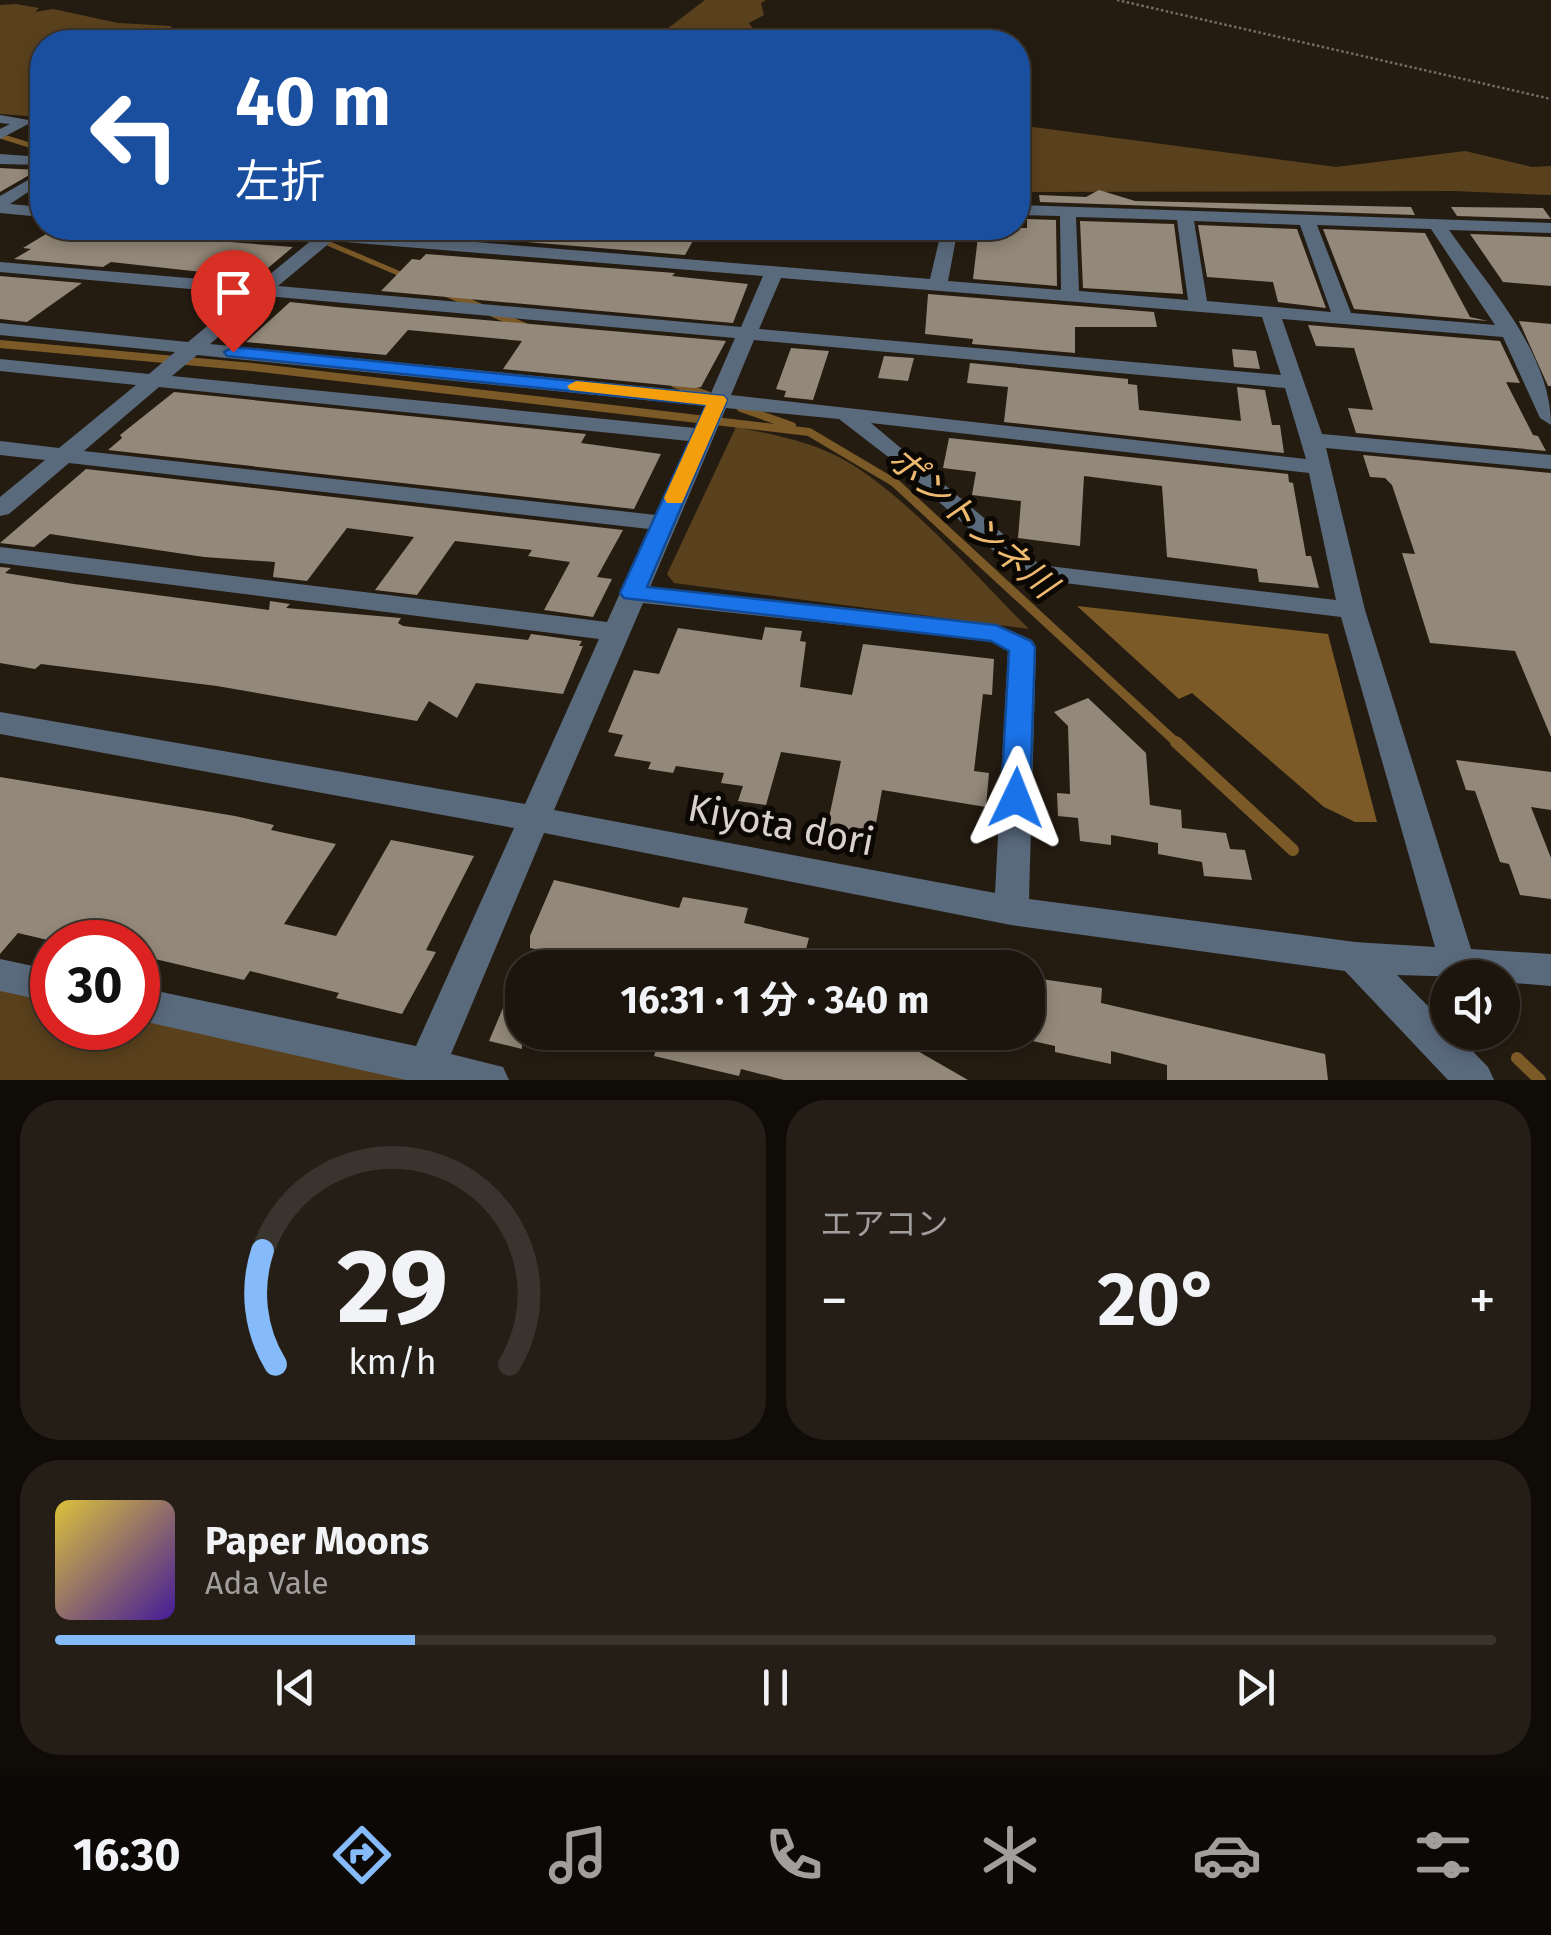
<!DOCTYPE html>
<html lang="ja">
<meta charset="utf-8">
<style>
:root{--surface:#1c150d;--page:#251e16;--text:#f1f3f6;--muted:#a09f9d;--line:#3a342e;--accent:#86bbfb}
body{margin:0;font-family:"Fira Sans","Noto Sans JP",sans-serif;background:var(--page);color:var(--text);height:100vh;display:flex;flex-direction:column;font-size:38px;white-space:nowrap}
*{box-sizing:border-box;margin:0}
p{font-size:32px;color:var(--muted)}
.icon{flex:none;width:55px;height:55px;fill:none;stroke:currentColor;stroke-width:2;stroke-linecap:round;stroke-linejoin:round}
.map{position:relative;height:1080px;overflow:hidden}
.details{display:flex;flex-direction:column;gap:20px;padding:20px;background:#0f0c07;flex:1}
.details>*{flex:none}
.guide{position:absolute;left:30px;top:30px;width:1000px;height:210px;border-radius:40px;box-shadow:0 5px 15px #0003,0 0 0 2px var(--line);background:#1a4fa0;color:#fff;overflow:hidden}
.fabs{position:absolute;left:1430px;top:960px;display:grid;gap:20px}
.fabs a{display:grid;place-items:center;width:90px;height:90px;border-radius:50%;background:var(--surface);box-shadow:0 5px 15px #0003,0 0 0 2px var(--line);font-size:50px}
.speed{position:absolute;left:30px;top:920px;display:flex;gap:20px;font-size:50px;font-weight:700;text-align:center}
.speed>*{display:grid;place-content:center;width:130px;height:130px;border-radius:50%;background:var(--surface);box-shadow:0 5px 15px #0003,0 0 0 2px var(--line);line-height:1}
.speed .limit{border:15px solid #d22;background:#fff;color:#111}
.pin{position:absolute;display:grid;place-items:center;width:85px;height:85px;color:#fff;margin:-102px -42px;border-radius:50% 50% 50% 0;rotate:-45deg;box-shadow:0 0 10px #0007}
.pin .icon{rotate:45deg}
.me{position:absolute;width:110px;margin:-55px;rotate:2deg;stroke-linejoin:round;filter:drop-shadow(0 0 8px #0008)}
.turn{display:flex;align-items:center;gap:35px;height:210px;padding:0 40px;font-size:45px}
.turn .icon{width:130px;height:130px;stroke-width:2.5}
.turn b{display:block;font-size:70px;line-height:85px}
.big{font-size:75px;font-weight:700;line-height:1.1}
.details .card{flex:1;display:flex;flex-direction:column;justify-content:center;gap:15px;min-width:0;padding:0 35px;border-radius:40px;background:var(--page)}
.details .dial{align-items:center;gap:0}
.dial svg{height:260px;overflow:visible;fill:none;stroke:var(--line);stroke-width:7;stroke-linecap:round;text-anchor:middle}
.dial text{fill:var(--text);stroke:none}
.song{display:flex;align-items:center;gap:30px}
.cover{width:120px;height:120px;border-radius:15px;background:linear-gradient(135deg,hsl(50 70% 55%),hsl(260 70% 35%))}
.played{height:10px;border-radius:5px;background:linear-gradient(90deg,var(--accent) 25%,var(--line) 25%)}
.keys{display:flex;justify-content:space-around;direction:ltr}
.heat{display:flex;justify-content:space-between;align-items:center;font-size:55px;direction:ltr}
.details .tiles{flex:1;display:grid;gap:20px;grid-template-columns:1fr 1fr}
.card:last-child{grid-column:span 2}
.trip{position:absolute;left:505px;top:950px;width:540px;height:100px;border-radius:40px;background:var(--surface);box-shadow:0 5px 15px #0003,0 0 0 2px var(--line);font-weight:700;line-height:100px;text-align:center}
.dock{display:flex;height:160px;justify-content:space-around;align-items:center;background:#0b0805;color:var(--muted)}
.dock .icon{width:70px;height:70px}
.dock .active{color:var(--accent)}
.dock b{font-size:45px;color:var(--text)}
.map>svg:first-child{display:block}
.green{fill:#5a411d}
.water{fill:#7b5a28}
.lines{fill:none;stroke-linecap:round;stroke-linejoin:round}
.stream-far3{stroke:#7b5a28;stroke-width:5}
.stream-far2{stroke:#7b5a28;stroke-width:8}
.stream-far1{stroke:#7b5a28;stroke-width:9}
.stream{stroke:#7b5a28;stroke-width:12}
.building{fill:#938879}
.path{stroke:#756d64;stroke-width:2.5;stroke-dasharray:2.5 2.5;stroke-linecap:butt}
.minor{fill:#5a6a7d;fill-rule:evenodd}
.route{fill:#1a73e8;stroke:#114b97;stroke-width:2.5}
.slow{fill:#f59e0b}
.labels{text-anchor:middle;stroke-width:10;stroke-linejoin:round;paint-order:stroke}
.water-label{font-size:35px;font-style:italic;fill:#eeba70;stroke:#0b0804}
.near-street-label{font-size:38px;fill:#d8d2cb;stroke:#0b0804}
</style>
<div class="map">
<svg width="1551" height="1080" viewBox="0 0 1551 1080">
<rect width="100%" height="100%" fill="#251c11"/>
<g class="green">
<path d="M 705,0 L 766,0 L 761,3 L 764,15 L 749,23 L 756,33 L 743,42 L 650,42 Z"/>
<path d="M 16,4 L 39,8 L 35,12 L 53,9 L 118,23 L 172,26 L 166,34 L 208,31 L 222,39 L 278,37 L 272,41 L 279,42 L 42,42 L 42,117 L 0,114 L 0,5 Z"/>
<path d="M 1018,125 L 1336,167 L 1465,151 L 1532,167 L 1551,166 L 1551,195 L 1453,191 L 1018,192 Z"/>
<path d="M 736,427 C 766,433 797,439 826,451 C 894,479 975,576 1029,629 L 674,583 L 667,574 Z"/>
<path d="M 0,986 L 52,997 L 52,1028 L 138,1028 L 138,1016 L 431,1080 L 0,1080 Z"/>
</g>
<path class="water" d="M 1077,606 L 1328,634 L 1377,822 L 1355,822 L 1324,807 L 1192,693 L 1179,699 Z"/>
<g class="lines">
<g class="stream-far3">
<path d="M 0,136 L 42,149"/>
<path d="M 318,239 L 405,276"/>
</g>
<g class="stream-far2">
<path d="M 447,293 L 479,307"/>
<path d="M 493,313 L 525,327"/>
<path d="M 0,344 L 252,367 L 809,432 L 895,483"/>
<path d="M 675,384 L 707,395"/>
<path d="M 741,408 L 792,426"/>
</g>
<path class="stream-far1" d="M 892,480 L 1178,744"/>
<g class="stream">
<path d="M 1176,742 L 1293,850"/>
<path d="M 1517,1058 L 1540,1080"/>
</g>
</g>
<g class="building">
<path d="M 0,168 L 38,170 L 0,192 Z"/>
<path d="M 1099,190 L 1135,201 L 1411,207 L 1415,215 L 1040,202 L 1039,195 L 1086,197 Z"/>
<path d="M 1451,207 L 1543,208 L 1551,219 L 1457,216 Z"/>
<path d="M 1027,219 L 1056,220 L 1057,286 L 973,279 L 979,228 L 1027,228 Z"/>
<path d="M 1080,221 L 1174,224 L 1183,294 L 1083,288 Z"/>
<path d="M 1198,225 L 1297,229 L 1326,308 L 1278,302 L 1273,282 L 1207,277 Z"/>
<path d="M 56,228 L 135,228 L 126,234 L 293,247 L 256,278 L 111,262 L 103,267 L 14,259 L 31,249 L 23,248 Z"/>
<path d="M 486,228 L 672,228 L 699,230 L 685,255 L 476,238 Z"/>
<path d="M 1323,229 L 1425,233 L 1470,317 L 1488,321 L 1354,309 Z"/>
<path d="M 1470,234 L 1551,237 L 1551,286 L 1503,282 Z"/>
<path d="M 426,254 L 675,273 L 672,276 L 748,284 L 733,323 L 381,291 L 412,259 L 420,260 Z"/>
<path d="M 0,276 L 82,283 L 27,322 L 0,319 Z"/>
<path d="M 928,294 L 1154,312 L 1157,327 L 1075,327 L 1075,353 L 972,344 L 973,339 L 925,334 Z"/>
<path d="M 290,302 L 336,307 L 726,341 L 701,387 L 694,388 L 503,369 L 522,341 L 408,330 L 386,355 L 246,342 Z"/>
<path d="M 1519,321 L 1551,324 L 1551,386 L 1548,386 Z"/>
<path d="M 1308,325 L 1500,341 L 1520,383 L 1506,382 L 1533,435 L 1538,436 L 1546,451 L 1356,433 L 1348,408 L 1373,410 L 1354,348 L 1316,346 Z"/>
<path d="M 791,348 L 829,351 L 813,400 L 784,397 L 786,391 L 776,389 Z"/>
<path d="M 1232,349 L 1256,351 L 1260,369 L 1234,367 Z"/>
<path d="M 884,356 L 914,358 L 908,381 L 878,378 Z"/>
<path d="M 970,363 L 1128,379 L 1128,384 L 1137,385 L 1139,410 L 1241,421 L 1237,387 L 1265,390 L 1272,425 L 1280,425 L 1284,453 L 1004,422 L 1008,387 L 967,383 Z"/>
<path d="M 174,392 L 586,434 L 581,443 L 661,454 L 634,509 L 108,450 L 122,438 L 120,435 Z"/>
<path d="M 949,438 L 1288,474 L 1289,482 L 1293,483 L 1306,556 L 1311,556 L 1319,588 L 1259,582 L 1257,569 L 1167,557 L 1162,486 L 1084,476 L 1080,546 L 1018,538 L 1021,501 L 972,495 L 976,472 L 943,468 Z"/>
<path d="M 1363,455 L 1551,473 L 1551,737 L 1515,651 L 1430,643 L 1402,553 L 1415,554 L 1392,485 L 1385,478 L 1370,477 Z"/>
<path d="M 86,469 L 623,530 L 597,577 L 612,579 L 593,617 L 544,610 L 570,562 L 528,556 L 532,550 L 455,541 L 417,595 L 375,590 L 414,537 L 347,528 L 307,581 L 273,577 L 275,562 L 204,557 L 50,534 L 34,547 L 0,543 Z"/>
<path d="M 0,567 L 11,568 L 5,573 L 74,584 L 269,610 L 270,601 L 290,604 L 286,608 L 401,618 L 398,623 L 403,626 L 528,640 L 531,634 L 582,641 L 579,646 L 583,646 L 563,694 L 476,683 L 457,718 L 429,701 L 417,721 L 217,686 L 41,664 L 35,669 L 0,663 Z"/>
<path d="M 765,627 L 802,631 L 800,641 L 806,642 L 800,687 L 852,695 L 863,644 L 994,659 L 992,695 L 983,694 L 974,771 L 989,773 L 986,807 L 882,790 L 874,834 L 827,827 L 841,761 L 781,752 L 766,805 L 738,801 L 743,786 L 721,783 L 724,773 L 676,766 L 673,773 L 648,769 L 651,762 L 614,756 L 623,735 L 608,732 L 634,670 L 659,674 L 678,628 L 762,640 Z"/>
<path d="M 1088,698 L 1146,753 L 1150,805 L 1181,810 L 1182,828 L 1226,833 L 1230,849 L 1245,850 L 1252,880 L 1204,876 L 1202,862 L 1158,854 L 1158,843 L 1111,835 L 1111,845 L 1080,841 L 1078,818 L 1058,816 L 1057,793 L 1070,794 L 1068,726 L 1054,712 Z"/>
<path d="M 1456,760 L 1551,772 L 1551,810 L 1531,807 L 1551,858 L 1551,899 L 1520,895 L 1509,864 L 1500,862 L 1475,791 L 1466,790 Z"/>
<path d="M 0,777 L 235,816 L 274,825 L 271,830 L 336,844 L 284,924 L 336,936 L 391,840 L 474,856 L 426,950 L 436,952 L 402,1014 L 336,998 L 339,993 L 250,971 L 244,980 L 138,955 L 138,942 L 56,942 L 18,933 L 0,954 Z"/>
<path d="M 554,880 L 679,908 L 683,897 L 748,908 L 744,923 L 809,938 L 801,968 L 621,968 L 530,948 L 530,936 Z"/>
<path d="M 522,963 L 522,1049 L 489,1041 Z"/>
<path d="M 1028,977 L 1102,988 L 1101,1003 L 1325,1054 L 1328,1080 L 1167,1080 L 1167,1065 L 1111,1051 L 1111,1064 L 1055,1052 L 1055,1046 L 1028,1040 Z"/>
<path d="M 662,1032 L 861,1032 L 902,1042 L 968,1080 L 784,1080 L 741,1069 L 739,1076 L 654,1056 Z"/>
</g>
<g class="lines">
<path class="path" d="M 1117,0 L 1551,99"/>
<g class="minor">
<path d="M 0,115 L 34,121 L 0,139 L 0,129 L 10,124 L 0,123 Z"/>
<path d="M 0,154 L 42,157 L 42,165 L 0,164 Z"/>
<path d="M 42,172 L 42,183 L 10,204 L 42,207 L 42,217 L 0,213 L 0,196 Z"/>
<path d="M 1018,205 L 1551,223 L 1551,233 L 1449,230 C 1488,286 1551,353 1551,425 L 1540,418 L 1503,337 L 1282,319 L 1322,434 L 1551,455 L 1551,469 L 1326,448 L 1365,610 L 1471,949 L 1551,954 L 1551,986 L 1502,982 L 1502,978 L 1397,975 L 1448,1026 L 1448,1032 L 1454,1032 L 1488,1067 L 1494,1080 L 1448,1080 L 1345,971 L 1011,925 L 544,833 L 451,1054 L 503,1067 L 509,1080 L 406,1080 L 138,1020 L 138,987 L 416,1046 L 514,828 L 0,734 L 0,712 L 525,804 L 599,639 L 0,563 L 0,547 L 607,622 L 649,529 L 69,463 L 9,514 L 0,516 L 0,497 L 45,460 L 0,455 L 0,441 L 59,448 L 136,385 L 0,371 L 0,359 L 149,374 L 175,352 L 0,335 L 0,323 L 188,342 L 246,294 L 0,272 L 0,262 L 258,284 L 313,239 L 239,233 L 231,228 L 295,228 L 446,240 L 451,233 L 436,232 L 434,228 L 471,228 L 463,241 L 930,279 L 942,228 L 958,228 L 948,281 L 1061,290 L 1060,216 L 1018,215 ZM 1076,217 L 1177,220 L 1188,300 L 1079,291 ZM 1194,221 L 1300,225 L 1331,312 L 1207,301 ZM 1317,225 L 1431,229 L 1495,325 L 1351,313 ZM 332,241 L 763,276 L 741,327 L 278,286 ZM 781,278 L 1262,317 L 1281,375 L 759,329 ZM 266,296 L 735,338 L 711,393 L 210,344 ZM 754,340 L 1285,388 L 1306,459 L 731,395 ZM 197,355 L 705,406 L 695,428 L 172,376 ZM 159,387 L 689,441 L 656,515 L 84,451 ZM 726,408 L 839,419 L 891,459 L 1024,578 L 1341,617 L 1435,947 L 1355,942 L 1029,899 L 1036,647 L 1032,640 L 996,624 L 650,587 ZM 871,423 L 1309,473 L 1336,600 L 1040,565 ZM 643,603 L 990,641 L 1008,651 L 995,893 L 554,810 Z"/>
<path d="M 0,959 L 52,970 L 52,1002 L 0,991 Z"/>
</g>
</g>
<path class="route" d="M 233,347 L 724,396 L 727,400 L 647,587 L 996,625 L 1031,641 L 1035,647 L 1030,798 L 1026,806 L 1016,809 L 1006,806 L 1001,798 L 1009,651 L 991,641 L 624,598 L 620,593 L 706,405 L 227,356 L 224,352 Z"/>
<path class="slow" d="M 576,381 L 724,396 L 727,400 L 682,503 L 667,503 L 664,498 L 706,405 L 570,390 L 567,386 Z"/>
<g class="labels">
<g class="water-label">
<text transform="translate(972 522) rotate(41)" y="12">ポントンネ川</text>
</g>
<g class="near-street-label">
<text transform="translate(781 825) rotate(11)" y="13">Kiyota dori</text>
</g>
</g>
</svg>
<div class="fabs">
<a><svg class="icon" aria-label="sound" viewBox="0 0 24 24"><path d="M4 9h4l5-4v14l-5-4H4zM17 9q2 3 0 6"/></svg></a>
</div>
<div class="speed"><div class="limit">30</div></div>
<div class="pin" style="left:233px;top:352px;background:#d93025"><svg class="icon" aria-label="arrive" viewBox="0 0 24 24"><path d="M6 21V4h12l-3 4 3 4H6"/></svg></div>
<svg class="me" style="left:1016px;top:798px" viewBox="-20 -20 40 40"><path d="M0-17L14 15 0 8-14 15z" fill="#1a73e8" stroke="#fff" stroke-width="4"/></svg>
<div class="trip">16:31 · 1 分 · 340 m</div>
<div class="guide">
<div class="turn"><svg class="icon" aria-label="left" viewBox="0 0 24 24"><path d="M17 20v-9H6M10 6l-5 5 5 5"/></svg><div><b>40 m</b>左折</div></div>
</div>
</div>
<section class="details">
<div class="tiles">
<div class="card dial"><svg viewBox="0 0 100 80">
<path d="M14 69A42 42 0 1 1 86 69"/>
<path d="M14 69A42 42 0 0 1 10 34" stroke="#86bbfb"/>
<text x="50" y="56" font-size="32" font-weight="700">29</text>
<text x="50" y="72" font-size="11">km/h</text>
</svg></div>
<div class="card"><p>エアコン</p>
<div class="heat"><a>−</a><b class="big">20°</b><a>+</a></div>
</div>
<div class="card">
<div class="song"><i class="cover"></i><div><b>Paper Moons</b><p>Ada Vale</p></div></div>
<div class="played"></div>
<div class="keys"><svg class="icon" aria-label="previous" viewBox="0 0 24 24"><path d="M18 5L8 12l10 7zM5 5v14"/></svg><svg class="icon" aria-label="pause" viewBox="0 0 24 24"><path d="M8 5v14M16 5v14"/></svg><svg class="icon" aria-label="next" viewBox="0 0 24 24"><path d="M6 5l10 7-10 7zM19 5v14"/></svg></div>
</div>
</div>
</section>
<nav class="dock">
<b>16:30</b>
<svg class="icon active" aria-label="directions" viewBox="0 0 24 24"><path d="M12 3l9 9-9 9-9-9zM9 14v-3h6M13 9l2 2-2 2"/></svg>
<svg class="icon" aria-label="music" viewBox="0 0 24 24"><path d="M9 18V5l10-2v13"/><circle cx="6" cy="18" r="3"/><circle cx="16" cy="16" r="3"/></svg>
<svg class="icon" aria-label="phone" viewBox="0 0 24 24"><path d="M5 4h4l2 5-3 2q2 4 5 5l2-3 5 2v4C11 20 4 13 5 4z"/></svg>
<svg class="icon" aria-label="climate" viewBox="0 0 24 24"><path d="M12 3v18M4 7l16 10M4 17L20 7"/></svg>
<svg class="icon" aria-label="car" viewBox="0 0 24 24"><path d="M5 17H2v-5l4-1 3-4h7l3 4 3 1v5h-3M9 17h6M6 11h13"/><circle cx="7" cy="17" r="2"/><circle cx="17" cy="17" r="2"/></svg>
<svg class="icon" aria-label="filters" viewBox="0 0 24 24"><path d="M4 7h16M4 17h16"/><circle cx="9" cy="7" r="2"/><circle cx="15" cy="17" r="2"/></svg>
</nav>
